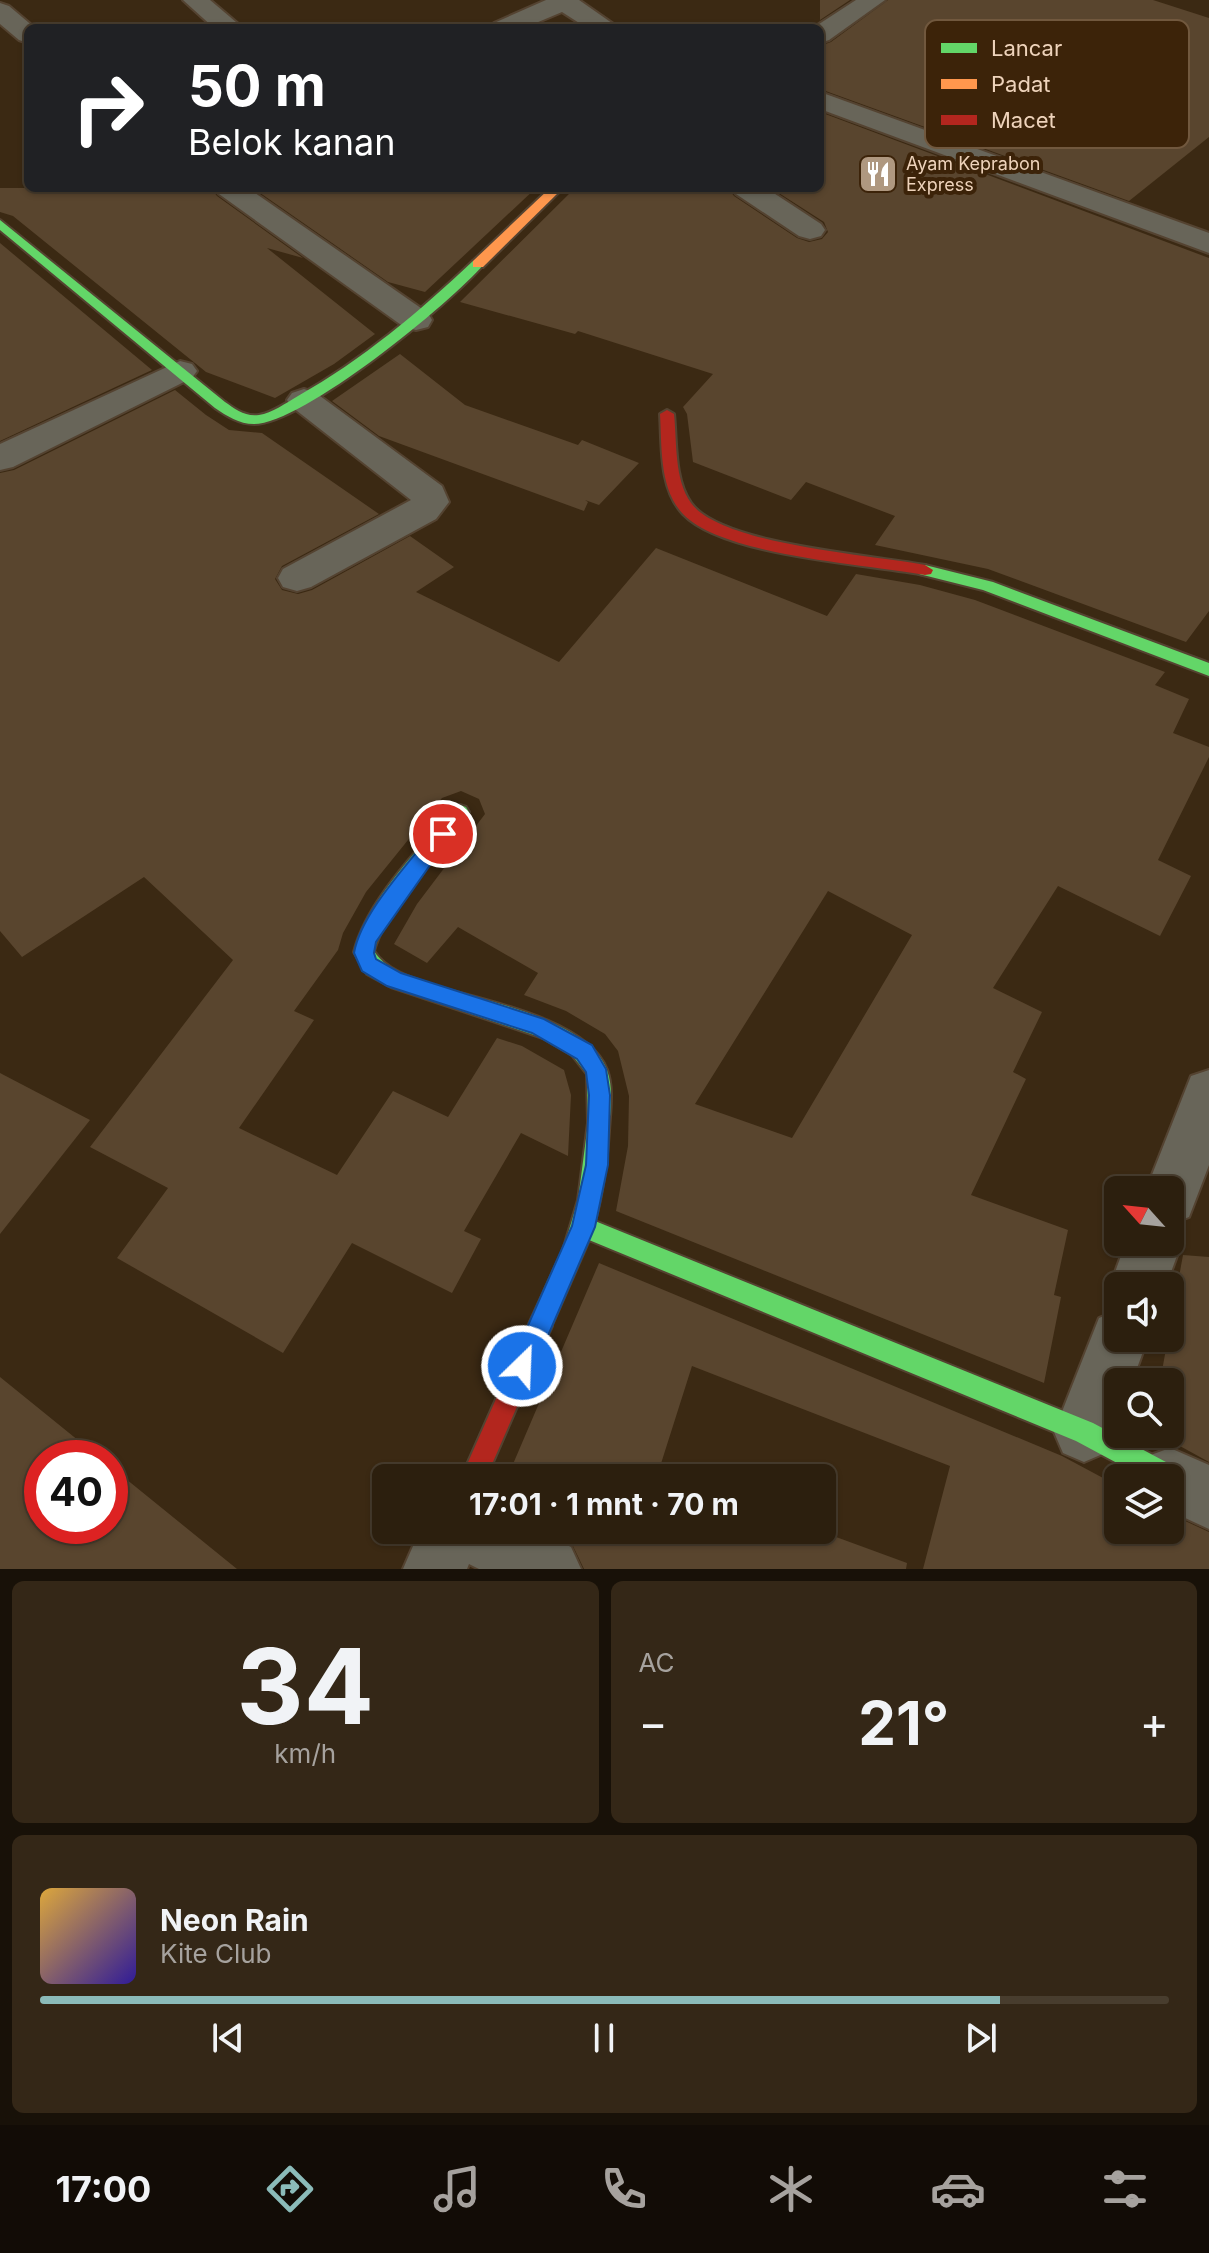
<!DOCTYPE html>
<html lang="id">
<meta charset="utf-8">
<style>
:root{--surface:#2c1f0e;--page:#342717;--text:#f1f3f6;--muted:#a6a29e;--line:#483d2e;--accent:#8bbbb9}
body{margin:0;font-family:Inter,sans-serif;background:var(--page);color:var(--text);height:100vh;display:flex;flex-direction:column;font-size:30px;white-space:nowrap}
*{box-sizing:border-box;margin:0}
p{font-size:26px;color:var(--muted)}
.icon{flex:none;width:44px;height:44px;fill:none;stroke:currentColor;stroke-width:2;stroke-linecap:round;stroke-linejoin:round}
.map{position:relative;height:1569px;overflow:hidden}
.sheet{display:flex;flex-direction:column;gap:12px;padding:12px;background:#181108;flex:1}
.sheet>*{flex:none}
.banner{position:absolute;left:24px;top:24px;width:800px;height:168px;border-radius:12px;box-shadow:0 2px 6px #0004,0 0 0 2px var(--line);background:#202124;color:#fff;overflow:hidden}
.needle{width:52px;rotate:297deg}
.tools{position:absolute;left:1104px;top:1176px;display:grid;gap:16px}
.tools a{display:grid;place-items:center;width:80px;height:80px;border-radius:12px;background:var(--surface);box-shadow:0 2px 6px #0004,0 0 0 2px var(--line);font-size:40px}
.speed{position:absolute;left:24px;top:1440px;display:flex;gap:16px;font-size:40px;font-weight:700;text-align:center}
.speed>*{display:grid;place-content:center;width:104px;height:104px;border-radius:50%;background:var(--surface);box-shadow:0 2px 6px #0004,0 0 0 2px var(--line);line-height:1}
.speed .limit{border:12px solid #d22;background:#fff;color:#111}
.pin{position:absolute;display:grid;place-items:center;width:68px;height:68px;color:#fff;margin:-34px;border:4px solid #fff;border-radius:50%;box-shadow:0 2px 8px #0007}
.me{position:absolute;width:88px;margin:-44px;rotate:24deg;stroke-linejoin:round;filter:drop-shadow(0 0 6px #0008)}
.turn{display:flex;align-items:center;gap:28px;height:168px;padding:0 32px;font-size:36px}
.turn .icon{width:104px;height:104px;stroke-width:2.5}
.turn b{display:block;font-size:56px;line-height:68px}
.big{font-size:60px;font-weight:700;line-height:1.1}
.sheet .card{flex:1;display:flex;flex-direction:column;justify-content:center;gap:12px;min-width:0;padding:0 28px;border-radius:12px;background:var(--page)}
.sheet .dial{align-items:center;gap:0}
.dial b{font-size:104px;line-height:1}
.song{display:flex;align-items:center;gap:24px}
.cover{width:96px;height:96px;border-radius:12px;background:linear-gradient(135deg,hsl(40 70% 55%),hsl(250 70% 35%))}
.played{height:8px;border-radius:4px;background:linear-gradient(90deg,var(--accent) 85%,var(--line) 85%)}
.keys{display:flex;justify-content:space-around;direction:ltr}
.heat{display:flex;justify-content:space-between;align-items:center;font-size:44px;direction:ltr}
.sheet .tiles{flex:1;display:grid;gap:12px;grid-template-columns:1fr 1fr}
.card:last-child{grid-column:span 2}
.trip{position:absolute;left:372px;top:1464px;width:464px;height:80px;border-radius:12px;background:var(--surface);box-shadow:0 2px 6px #0004,0 0 0 2px var(--line);font-weight:700;line-height:80px;text-align:center}
.tabs{display:flex;height:128px;justify-content:space-around;align-items:center;background:#120c06;color:var(--muted)}
.tabs .icon{width:56px;height:56px}
.tabs .selected{color:var(--accent)}
.tabs b{font-size:36px;color:var(--text)}
.map>svg:first-child{display:block}
.building{fill:#59452e;fill-rule:evenodd}
.lines{fill:none;stroke-linecap:round;stroke-linejoin:round}
.street-casing{stroke:#544331;stroke-width:4}
.fast-casing{stroke:#544331;stroke-width:4}
.slow-casing{stroke:#544331;stroke-width:4}
.jam-casing{stroke:#544331;stroke-width:4}
.street{fill:#686559;fill-rule:evenodd}
.fast{fill:#63d668;fill-rule:evenodd}
.slow{fill:#ff974d;fill-rule:evenodd}
.jam{fill:#b3261e;fill-rule:evenodd}
.route{fill:#1a73e8;stroke:#114b97;stroke-width:2}
.labels{text-anchor:middle;stroke-width:8;stroke-linejoin:round;paint-order:stroke}
.far-poi-label{font-size:18px;fill:#eed3bb;stroke:#3c2309;text-anchor:start}
.key{fill:#3c2309;stroke:#71583e;stroke-width:2}
.key-label{font-size:22px;fill:#eed3bb}
</style>
<div class="map">
<svg width="1209" height="1569" viewBox="0 0 1209 1569">
<rect width="100%" height="100%" fill="#3b2913"/>
<g class="building">
<path d="M 820,0 L 850,0 L 820,20 Z"/>
<path d="M 888,0 L 1153,0 L 1209,18 L 1209,137 L 1129,201 L 820,89 L 820,46 L 831,42 Z"/>
<path d="M 820,112 L 1209,258 L 1209,611 L 1186,642 L 988,569 L 875,545 L 895,516 L 806,482 L 791,500 L 693,462 L 687,414 L 683,407 L 713,374 L 578,331 L 575,334 L 460,302 L 575,188 L 728,188 L 734,196 L 797,238 L 809,242 L 822,239 L 828,232 L 824,222 L 771,188 L 820,188 Z"/>
<path d="M 0,188 L 211,188 L 217,196 L 303,258 L 267,248 L 375,334 L 334,364 L 275,398 L 206,372 L 13,216 L 0,212 Z"/>
<path d="M 253,188 L 536,188 L 425,292 L 388,282 Z"/>
<path d="M 0,243 L 152,370 L 0,441 Z"/>
<path d="M 400,354 L 465,405 L 578,445 L 582,440 L 639,463 L 599,505 L 585,500 L 588,502 L 584,511 L 379,436 L 332,401 Z"/>
<path d="M 175,390 L 206,415 L 229,430 L 262,433 L 379,514 L 282,566 L 275,579 L 282,590 L 298,594 L 312,590 L 410,536 L 454,567 L 416,592 L 559,662 L 656,548 L 827,616 L 856,574 L 920,585 L 975,600 L 1165,672 L 1155,685 L 1189,699 L 1173,733 L 1209,747 L 1209,757 L 1158,860 L 1191,876 L 1160,936 L 1058,886 L 993,988 L 1042,1012 L 1013,1072 L 1026,1079 L 971,1195 L 1068,1230 L 1054,1295 L 1061,1297 L 1044,1383 L 616,1211 L 628,1146 L 629,1096 L 618,1051 L 605,1034 L 566,1011 L 524,995 L 538,973 L 458,927 L 427,963 L 394,944 L 417,904 L 485,814 L 479,799 L 461,791 L 442,798 L 366,892 L 343,933 L 338,950 L 294,1011 L 314,1020 L 239,1128 L 337,1175 L 393,1091 L 448,1117 L 497,1038 L 522,1046 L 564,1070 L 571,1095 L 568,1156 L 521,1133 L 464,1231 L 481,1239 L 452,1293 L 352,1243 L 283,1353 L 117,1258 L 168,1188 L 90,1147 L 233,960 L 144,877 L 22,957 L 0,931 L 0,473 L 14,470 ZM 828,891 L 912,935 L 792,1138 L 695,1104 Z"/>
<path d="M 0,1073 L 90,1120 L 0,1234 Z"/>
<path d="M 1183,1255 L 1209,1257 L 1209,1462 L 1169,1440 L 1151,1434 L 1170,1434 L 1170,1382 L 1160,1382 Z"/>
<path d="M 599,1263 L 1062,1456 L 1118,1486 L 1118,1530 L 1170,1530 L 1170,1514 L 1209,1532 L 1209,1569 L 923,1569 L 950,1466 L 692,1366 L 658,1473 L 673,1478 L 507,1478 Z"/>
<path d="M 0,1377 L 100,1458 L 42,1458 L 42,1526 L 110,1526 L 110,1466 L 237,1569 L 0,1569 Z"/>
<path d="M 542,1530 L 817,1530 L 907,1563 L 906,1569 L 584,1569 L 572,1544 Z"/>
</g>
<g class="lines">
<defs>
<g id="street">
<path d="M 183,0 L 210,0 L 243,28 L 214,28 Z"/>
<path d="M 546,0 L 579,0 L 619,28 L 587,28 L 562,12 L 524,28 L 490,28 L 494,23 Z"/>
<path d="M 856,0 L 885,0 L 829,40 L 820,43 L 820,28 L 813,28 Z"/>
<path d="M 0,3 L 9,6 L 35,28 L 28,28 L 28,43 L 19,40 L 0,24 Z"/>
<path d="M 820,92 L 1209,233 L 1209,253 L 820,109 Z"/>
<path d="M 214,188 L 248,188 L 428,313 L 432,320 L 428,327 L 416,330 L 404,327 L 219,194 Z"/>
<path d="M 731,188 L 766,188 L 821,224 L 825,230 L 821,236 L 810,239 L 799,236 L 736,194 Z"/>
<path d="M 180,361 L 192,364 L 197,371 L 192,378 L 13,467 L 0,470 L 0,444 Z"/>
<path d="M 304,389 L 316,393 L 442,486 L 449,502 L 436,519 L 311,587 L 297,591 L 283,587 L 278,578 L 283,569 L 411,500 L 292,407 L 287,400 L 292,393 Z"/>
<path d="M 1209,1070 L 1209,1165 L 1189,1217 L 1174,1223 L 1182,1242 L 1166,1286 L 1118,1286 L 1118,1305 L 1110,1286 L 1126,1242 L 1170,1242 L 1170,1190 L 1146,1190 L 1191,1076 Z"/>
<path d="M 1118,1310 L 1118,1338 L 1148,1338 L 1132,1382 L 1118,1382 L 1118,1421 L 1105,1453 L 1084,1462 L 1063,1453 L 1054,1432 L 1099,1318 Z"/>
<path d="M 1170,1448 L 1209,1465 L 1209,1529 L 1170,1511 L 1170,1478 L 1140,1478 L 1148,1456 Z"/>
<path d="M 420,1530 L 535,1530 L 571,1547 L 581,1569 L 479,1569 L 469,1564 L 467,1569 L 403,1569 Z"/>
</g>
<g id="fast">
<path d="M 0,220 L 225,402 C 235,409 245,417 259,415 C 272,413 286,403 298,396 C 362,360 419,312 473,261 L 484,264 C 451,303 303,424 254,424 C 239,424 227,416 215,408 L 0,230 Z"/>
<path d="M 925,565 L 993,582 L 1209,663 L 1209,676 L 983,590 L 919,574 L 917,570 Z"/>
<path d="M 460,805 L 466,807 L 469,812 L 466,817 C 439,852 385,909 374,951 C 388,973 418,980 442,988 C 488,1001 589,1021 607,1070 C 614,1089 610,1111 609,1131 C 607,1161 603,1192 595,1221 L 1093,1423 L 1179,1469 L 1182,1478 L 1179,1487 L 1170,1490 L 1170,1478 L 1145,1478 L 1076,1441 L 589,1240 L 548,1334 L 540,1338 L 532,1334 L 528,1326 L 563,1250 L 578,1200 L 588,1123 L 587,1074 L 572,1055 L 543,1038 L 391,987 L 367,974 L 354,952 C 367,900 420,848 454,807 Z"/>
</g>
<path id="slow" d="M 550,188 L 563,188 L 483,267 L 473,267 L 473,261 Z"/>
<g id="jam">
<path d="M 667,410 L 674,414 C 677,442 674,479 691,503 C 721,545 873,555 925,565 L 933,570 L 931,574 L 925,575 C 866,564 723,556 683,514 C 659,489 662,446 660,414 Z"/>
<path d="M 540,1314 L 548,1318 L 552,1326 L 486,1478 L 461,1478 L 532,1318 Z"/>
</g>
</defs>
<use href="#street" class="street-casing"/>
<use href="#fast" class="fast-casing"/>
<use href="#slow" class="slow-casing"/>
<use href="#jam" class="jam-casing"/>
<use href="#street" class="street"/>
<use href="#fast" class="fast"/>
<use href="#slow" class="slow"/>
<use href="#jam" class="jam"/>
</g>
<path class="route" d="M 443,826 L 449,828 L 452,834 L 376,942 L 374,953 L 376,959 L 401,973 L 544,1019 L 592,1045 L 606,1069 L 610,1095 L 608,1165 L 595,1227 L 531,1375 L 522,1378 L 513,1375 L 510,1366 L 572,1226 L 586,1165 L 589,1095 L 586,1072 L 577,1059 L 532,1033 L 387,986 L 362,971 L 354,953 C 361,912 410,862 436,828 Z"/>
<defs>
<symbol id="restaurant-square" viewBox="-11 -11 22 22"><rect x="-9" y="-9" width="18" height="18" rx="4" fill="#af9880" stroke="#3c2309"/><path d="M-5-6h1v4h1v-4h1v4h1v-4h1v5L-1.5 .5V6h-2V.5L-5-1ZM5-6V6H3V1.5H1.5Q1.5-4 5-6Z" fill="#fff"/></symbol>
</defs>
<g fill-rule="evenodd">
<use href="#restaurant-square" x="856" y="152" width="44" height="44"/>
</g>
<g class="labels">
<g class="far-poi-label">
<text x="906" y="170">Ayam Keprabon<tspan x="906" dy="21">Express</tspan></text>
</g>
</g>
<rect x="925" y="20" width="264" height="128" rx="12" class="key"/>
<rect x="941" y="43" width="36" height="10" fill="#63d668"/>
<rect x="941" y="79" width="36" height="10" fill="#ff974d"/>
<rect x="941" y="115" width="36" height="10" fill="#b3261e"/>
<g class="key-label">
<text x="991" y="56">Lancar</text>
<text x="991" y="92">Padat</text>
<text x="991" y="128">Macet</text>
</g>
</svg>
<div class="tools">
<a><svg class="needle" viewBox="-14 -14 28 28"><path d="M0-13l5 13h-10z" fill="#e53935"/><path d="M0 13l5-13h-10z" fill="#a6a29e"/></svg></a>
<a><svg class="icon" aria-label="sound" viewBox="0 0 24 24"><path d="M4 9h4l5-4v14l-5-4H4zM17 9q2 3 0 6"/></svg></a>
<a><svg class="icon" aria-label="search" viewBox="0 0 24 24"><circle cx="10" cy="10" r="6"/><path d="M15 15l6 6"/></svg></a>
<a><svg class="icon" aria-label="layers" viewBox="0 0 24 24"><path d="M12 4l9 5-9 5-9-5zM3 14l9 5 9-5"/></svg></a>
</div>
<div class="speed"><div class="limit">40</div></div>
<div class="pin" style="left:443px;top:834px;background:#d93025"><svg class="icon" aria-label="arrive" viewBox="0 0 24 24"><path d="M6 21V4h12l-3 4 3 4H6"/></svg></div>
<svg class="me" style="left:522px;top:1366px" viewBox="-20 -20 40 40"><circle r="17" fill="#1a73e8" stroke="#fff" stroke-width="3"/><path d="M0-11L8 9 0 5-8 9z" fill="#fff"/></svg>
<div class="trip">17:01 · 1 mnt · 70 m</div>
<div class="banner">
<div class="turn"><svg class="icon" aria-label="right" viewBox="0 0 24 24"><path d="M7 20v-9h11M14 6l5 5-5 5"/></svg><div><b>50 m</b>Belok kanan</div></div>
</div>
</div>
<section class="sheet">
<div class="tiles">
<div class="card dial"><b>34</b><p>km/h</p></div>
<div class="card"><p>AC</p>
<div class="heat"><a>−</a><b class="big">21°</b><a>+</a></div>
</div>
<div class="card">
<div class="song"><i class="cover"></i><div><b>Neon Rain</b><p>Kite Club</p></div></div>
<div class="played"></div>
<div class="keys"><svg class="icon" aria-label="previous" viewBox="0 0 24 24"><path d="M18 5L8 12l10 7zM5 5v14"/></svg><svg class="icon" aria-label="pause" viewBox="0 0 24 24"><path d="M8 5v14M16 5v14"/></svg><svg class="icon" aria-label="next" viewBox="0 0 24 24"><path d="M6 5l10 7-10 7zM19 5v14"/></svg></div>
</div>
</div>
</section>
<nav class="tabs">
<b>17:00</b>
<svg class="icon selected" aria-label="directions" viewBox="0 0 24 24"><path d="M12 3l9 9-9 9-9-9zM9 14v-3h6M13 9l2 2-2 2"/></svg>
<svg class="icon" aria-label="music" viewBox="0 0 24 24"><path d="M9 18V5l10-2v13"/><circle cx="6" cy="18" r="3"/><circle cx="16" cy="16" r="3"/></svg>
<svg class="icon" aria-label="phone" viewBox="0 0 24 24"><path d="M5 4h4l2 5-3 2q2 4 5 5l2-3 5 2v4C11 20 4 13 5 4z"/></svg>
<svg class="icon" aria-label="climate" viewBox="0 0 24 24"><path d="M12 3v18M4 7l16 10M4 17L20 7"/></svg>
<svg class="icon" aria-label="car" viewBox="0 0 24 24"><path d="M5 17H2v-5l4-1 3-4h7l3 4 3 1v5h-3M9 17h6M6 11h13"/><circle cx="7" cy="17" r="2"/><circle cx="17" cy="17" r="2"/></svg>
<svg class="icon" aria-label="filters" viewBox="0 0 24 24"><path d="M4 7h16M4 17h16"/><circle cx="9" cy="7" r="2"/><circle cx="15" cy="17" r="2"/></svg>
</nav>
